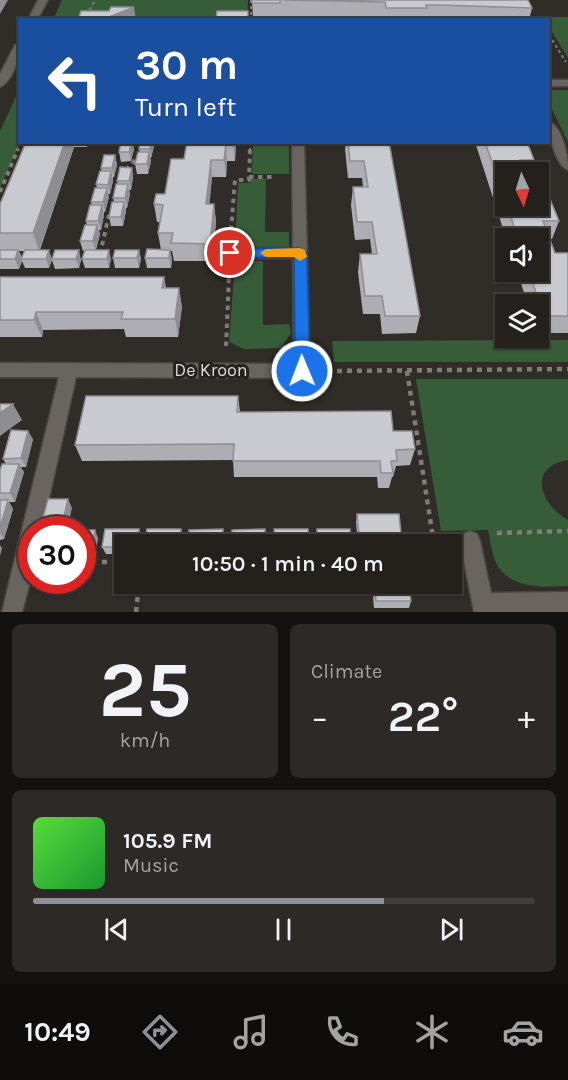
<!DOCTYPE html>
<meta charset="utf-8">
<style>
:root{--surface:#24211d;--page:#2c2926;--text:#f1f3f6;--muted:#a3a3a4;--line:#413e3b;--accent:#8c9099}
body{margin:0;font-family:Karla,sans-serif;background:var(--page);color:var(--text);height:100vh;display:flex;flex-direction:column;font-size:22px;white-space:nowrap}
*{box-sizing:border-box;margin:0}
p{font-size:20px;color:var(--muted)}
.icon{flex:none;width:33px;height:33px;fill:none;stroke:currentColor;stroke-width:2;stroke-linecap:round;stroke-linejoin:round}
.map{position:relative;height:612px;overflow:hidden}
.panel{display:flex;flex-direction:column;gap:12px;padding:12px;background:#141210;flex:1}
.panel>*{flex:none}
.top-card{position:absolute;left:18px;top:18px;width:532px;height:126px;border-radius:0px;box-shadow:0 2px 4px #0004,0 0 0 2px var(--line);background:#1a4fa0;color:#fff;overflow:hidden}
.needle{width:39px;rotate:176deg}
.fabs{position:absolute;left:495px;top:162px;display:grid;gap:12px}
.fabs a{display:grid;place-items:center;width:54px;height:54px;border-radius:0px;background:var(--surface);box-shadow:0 2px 4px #0004,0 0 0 2px var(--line);font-size:30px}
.speed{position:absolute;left:18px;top:516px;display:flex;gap:12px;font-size:30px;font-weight:700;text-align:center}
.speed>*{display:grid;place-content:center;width:78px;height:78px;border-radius:50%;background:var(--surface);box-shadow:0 2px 4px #0004,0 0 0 2px var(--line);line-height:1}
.speed .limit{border:9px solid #d22;background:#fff;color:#111}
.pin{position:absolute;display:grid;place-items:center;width:51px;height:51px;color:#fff;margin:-26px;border:3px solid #fff;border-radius:50%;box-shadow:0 2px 6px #0007}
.me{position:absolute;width:66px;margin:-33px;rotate:359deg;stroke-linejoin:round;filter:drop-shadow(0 0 4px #0008)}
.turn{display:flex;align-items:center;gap:21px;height:126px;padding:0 18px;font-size:27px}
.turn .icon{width:78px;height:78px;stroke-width:2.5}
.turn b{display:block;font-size:42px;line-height:51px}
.big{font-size:45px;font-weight:600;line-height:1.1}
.panel .card{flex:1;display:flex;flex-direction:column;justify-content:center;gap:9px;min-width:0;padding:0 21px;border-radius:9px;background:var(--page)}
.panel .dial{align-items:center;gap:0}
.dial b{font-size:78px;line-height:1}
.song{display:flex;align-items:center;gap:18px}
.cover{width:72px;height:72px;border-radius:9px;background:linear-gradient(135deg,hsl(110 70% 55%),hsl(130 70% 35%))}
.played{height:6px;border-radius:3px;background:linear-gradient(90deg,var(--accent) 70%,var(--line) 70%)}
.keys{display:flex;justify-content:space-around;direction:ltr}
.heat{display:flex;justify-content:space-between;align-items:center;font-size:33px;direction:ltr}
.panel .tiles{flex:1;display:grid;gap:12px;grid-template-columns:1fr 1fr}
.card:last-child{grid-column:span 2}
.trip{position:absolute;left:114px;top:534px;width:348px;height:60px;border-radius:0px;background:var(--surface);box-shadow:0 2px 4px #0004,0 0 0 2px var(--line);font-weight:600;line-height:60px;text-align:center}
.tabs{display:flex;height:96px;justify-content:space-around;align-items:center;background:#0e0d0c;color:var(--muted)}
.tabs .icon{width:42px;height:42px}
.tabs .on{color:var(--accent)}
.tabs b{font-size:27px;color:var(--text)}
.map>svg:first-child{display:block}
.green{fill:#365d38}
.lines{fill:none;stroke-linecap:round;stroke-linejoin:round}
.minor-casing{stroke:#4a4743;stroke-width:3}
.path-far2{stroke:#807c78;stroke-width:2;stroke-dasharray:3 3;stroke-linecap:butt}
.path-far1{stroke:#807c78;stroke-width:4;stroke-dasharray:4.5 4.5;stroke-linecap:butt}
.path{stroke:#807c78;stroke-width:4.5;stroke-dasharray:5 5;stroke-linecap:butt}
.minor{fill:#69645f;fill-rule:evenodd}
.wall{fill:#adadb3;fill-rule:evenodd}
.shaded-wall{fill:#8d8d92}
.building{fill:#c9c9d0;stroke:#8d8d92;stroke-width:1.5}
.route{fill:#1a73e8;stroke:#114b97;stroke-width:1.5}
.slow{fill:#f59e0b}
.labels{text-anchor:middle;stroke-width:6;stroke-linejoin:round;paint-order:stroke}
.street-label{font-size:18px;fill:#dad7d4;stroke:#26221e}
</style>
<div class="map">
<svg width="568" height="612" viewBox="0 0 568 612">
<rect width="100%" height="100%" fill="#302c27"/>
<g class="green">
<path d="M 62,0 L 248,0 L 247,19 L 53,20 Z"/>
<path d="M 543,17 L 568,17 L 568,58 L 549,27 L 549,20 L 544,19 Z"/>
<path d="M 19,90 L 20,143 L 0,188 L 0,131 Z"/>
<path d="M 551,90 L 568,90 L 568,142 L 549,103 Z"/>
<path d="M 253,143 L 289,144 L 289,174 L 252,174 Z"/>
<path d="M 251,179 L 266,179 L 265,232 L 289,232 L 289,248 L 235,248 L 238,183 L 250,183 Z"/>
<path d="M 235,261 L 263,261 L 263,325 L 289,324 L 291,333 L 281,348 L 244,349 L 229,342 Z"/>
<path d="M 568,340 L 568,362 L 334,362 L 332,341 Z"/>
<path d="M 416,379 L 568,379 L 568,460 C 526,467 541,505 568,520 L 568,586 C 540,587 506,590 494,558 C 491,549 490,539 488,530 L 441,531 Z"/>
</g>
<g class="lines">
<defs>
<g id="minor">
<path d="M 38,0 L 48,0 L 37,20 L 28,20 Z"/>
<path d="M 20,42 C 20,56 13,81 0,87 L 0,74 L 15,45 Z"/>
<rect x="549" y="80" width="19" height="6"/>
<path d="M 549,122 C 563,127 568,157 568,170 C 555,165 549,134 549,122 Z"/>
<path d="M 292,142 L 304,142 L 310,371 L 308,376 L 302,378 L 76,377 L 42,530 L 32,530 L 32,575 L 22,612 L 2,612 L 59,377 L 0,377 L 0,363 L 294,364 L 293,258 L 230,258 L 223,253 L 230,248 L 293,248 Z"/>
<path d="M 470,531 L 477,534 L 480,541 L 491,593 L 568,592 L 568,612 L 474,612 L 460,541 L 463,534 Z"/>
</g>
</defs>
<use href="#minor" class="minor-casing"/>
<g class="path-far2">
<path d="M 251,0 L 251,20"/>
<path d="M 538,17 L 540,20"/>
<path d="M 57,19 L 83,19"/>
<path d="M 74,19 L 91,8 L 95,0"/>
<path d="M 132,19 L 169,20"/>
<path d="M 549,35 L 566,62"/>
<path d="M 17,151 L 21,142"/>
<path d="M 250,151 L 250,142"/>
</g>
<g class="path-far1">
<path d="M 126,170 L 137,158"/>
<path d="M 249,177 L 274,177"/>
<path d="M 0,192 L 18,149"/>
<path d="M 231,230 L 235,180 L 249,180 L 250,149"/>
<path d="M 100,254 L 109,215"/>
<path d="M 226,346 L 229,276"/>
</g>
<g class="path">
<path d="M 327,371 L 568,369"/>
<path d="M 407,371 L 434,544"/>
<path d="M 497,533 L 568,531"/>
<path d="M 82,562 L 124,562"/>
<path d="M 136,612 L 139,584"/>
</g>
<use href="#minor" class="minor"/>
</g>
<g class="wall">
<path d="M 252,0 L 528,0 L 532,8 L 529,20 L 383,20 L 383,18 L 280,16 L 280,19 L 253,19 Z"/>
<path d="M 26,142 L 88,142 L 87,147 L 74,147 L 40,250 L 52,259 L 55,250 L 81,260 L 79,268 L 55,269 L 52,260 L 49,268 L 25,268 L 22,261 L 19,269 L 0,269 L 0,204 ZM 19,251 L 24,251 L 22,258 Z"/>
<path d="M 121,142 L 136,142 L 135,146 L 133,146 L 134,149 L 131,161 L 121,162 L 119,152 Z"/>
<path d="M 140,142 L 155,142 L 153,143 L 154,146 L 151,158 L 150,158 L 151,161 L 148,174 L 137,174 L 135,164 L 140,152 L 139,149 Z"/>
<path d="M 187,142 L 236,142 L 235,161 L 227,161 L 226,177 L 212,177 L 209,204 L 214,204 L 216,222 L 212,261 L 174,261 L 172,251 L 170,251 L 172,259 L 171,268 L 147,268 L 145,258 L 161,250 L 158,233 L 160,222 L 157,222 L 154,204 L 165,194 L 184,159 Z"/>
<path d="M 346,142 L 389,142 L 420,316 L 416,333 L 382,334 L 380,314 L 363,314 L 358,272 L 360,254 L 372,254 L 370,239 L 355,240 L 351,205 L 353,187 L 363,187 L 362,178 L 348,178 L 345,149 Z"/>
<path d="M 475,142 L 527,142 L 534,160 L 530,172 L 506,172 L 506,206 L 538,206 L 559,221 L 552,239 L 550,239 L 555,253 L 568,253 L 568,333 L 538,333 L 538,304 L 528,304 L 517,272 L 538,272 L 538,238 L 506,238 Z"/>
<path d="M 115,155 L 117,165 L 114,177 L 113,177 L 113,181 L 110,194 L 108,194 L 109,197 L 105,212 L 104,212 L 104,215 L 101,230 L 99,230 L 100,234 L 96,250 L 111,259 L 109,268 L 85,268 L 82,259 L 85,250 L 83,251 L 80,241 L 87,225 L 86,221 L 92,205 L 91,202 L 97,188 L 96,184 L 102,171 L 101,168 Z"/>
<path d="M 132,168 L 133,177 L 131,190 L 129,190 L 130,194 L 127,208 L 126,208 L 126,211 L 123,226 L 111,226 L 109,217 L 114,202 L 113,198 L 118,184 L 117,181 Z"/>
<path d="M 139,250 L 141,259 L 139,268 L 115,268 L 113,258 Z"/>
<path d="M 0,277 L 164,277 L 166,288 L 182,306 L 178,337 L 126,337 L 124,329 L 43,330 L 42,337 L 0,337 Z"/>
<path d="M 238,396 L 240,412 L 393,431 L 415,449 L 410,465 L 396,466 L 393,477 L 392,477 L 389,488 L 378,488 L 377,477 L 234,477 L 233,460 L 82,461 L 75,445 Z"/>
<path d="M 33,439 L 26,467 L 20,467 L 24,472 L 15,502 L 9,502 L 13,509 L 4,539 L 0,540 L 0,470 L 6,464 L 3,459 Z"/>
<path d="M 357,514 L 402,544 L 358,544 L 356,522 Z"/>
<path d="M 139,529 L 142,537 L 124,544 L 124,554 L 106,554 L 102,547 Z"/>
<path d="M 82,530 L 98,538 L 95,554 L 82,554 Z"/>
<path d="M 153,584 L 189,584 L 188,586 L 154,586 Z"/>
<path d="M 196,584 L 232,584 L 232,586 L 197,586 Z"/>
<path d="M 240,584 L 275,584 L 275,585 L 240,586 Z"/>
<rect x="283" y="584" width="35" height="2"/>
<path d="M 327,584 L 362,584 L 361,586 L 327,586 Z"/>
<path d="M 372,584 L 409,584 L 411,601 L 409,608 L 374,608 Z"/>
</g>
<g class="shaded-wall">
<path d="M 0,0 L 8,0 L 0,14 Z"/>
<path d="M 134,7 L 136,20 L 108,20 L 109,17 Z"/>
<path d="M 65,142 L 73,142 L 74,147 L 39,251 L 33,233 Z"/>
<path d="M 132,142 L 133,142 L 134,149 L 131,161 L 129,152 Z"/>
<path d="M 151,142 L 153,142 L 154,146 L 151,158 L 150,149 Z"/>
<path d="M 233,142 L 236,142 L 235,161 L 233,144 Z"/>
<path d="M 226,144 L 227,161 L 226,177 L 224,160 Z"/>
<path d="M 149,152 L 151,161 L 148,174 L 147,164 Z"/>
<path d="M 115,155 L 117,165 L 114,177 L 112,168 Z"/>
<path d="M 211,160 L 212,177 L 208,222 L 206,204 Z"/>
<path d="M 132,168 L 133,177 L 131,190 L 129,181 Z"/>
<path d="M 111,171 L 113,181 L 110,194 L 108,185 Z"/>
<path d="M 128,184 L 130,194 L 127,208 L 125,198 Z"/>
<path d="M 107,188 L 109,197 L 105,212 L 103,202 Z"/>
<path d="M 124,202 L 126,211 L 123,226 L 121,217 Z"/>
<path d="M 214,204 L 216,222 L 212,261 L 210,244 Z"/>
<path d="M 102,205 L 104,215 L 101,230 L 98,221 Z"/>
<path d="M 97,225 L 100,234 L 95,250 L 93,241 Z"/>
<path d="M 18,250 L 22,261 L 19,269 L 15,259 Z"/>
<path d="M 49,250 L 52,259 L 49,268 L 46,259 Z"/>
<path d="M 79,250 L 81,260 L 79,268 L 76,259 Z"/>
<path d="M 109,250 L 111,259 L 109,268 L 107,259 Z"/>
<path d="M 139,250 L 141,259 L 139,268 L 137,258 Z"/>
<path d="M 170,250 L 172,259 L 171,268 L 169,258 Z"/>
<path d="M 164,277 L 167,294 L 162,288 Z"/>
<path d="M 179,288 L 182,306 L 178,337 L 175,319 Z"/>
<path d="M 36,312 L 43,330 L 42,337 L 34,320 Z"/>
<path d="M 13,404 L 22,420 L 0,436 L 0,413 Z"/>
<path d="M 28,431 L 33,439 L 26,467 L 21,458 Z"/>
<path d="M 19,464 L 24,472 L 15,502 L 10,493 Z"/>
<path d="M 68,499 L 72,508 L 67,530 L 61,530 Z"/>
<path d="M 8,500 L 13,509 L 4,539 L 0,533 L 0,528 Z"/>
<path d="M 139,529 L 142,537 L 140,544 L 136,544 Z"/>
<path d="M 181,529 L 183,537 L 182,544 L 179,544 Z"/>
<path d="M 223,529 L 224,537 L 224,544 L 222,544 Z"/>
<path d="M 95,530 L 98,538 L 95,554 L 91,547 Z"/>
<path d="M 0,545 L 2,548 L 0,556 Z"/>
</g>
<g class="building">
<rect x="252" y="0" width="28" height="3"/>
<path d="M 284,0 L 528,0 L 532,8 L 438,5 L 426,5 L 427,8 L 386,8 L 385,2 Z"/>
<path d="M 111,7 L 134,7 L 109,17 L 108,20 L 78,20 L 81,11 L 109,11 Z"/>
<path d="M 217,11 L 248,11 L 248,20 L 216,20 Z"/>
<path d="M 26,142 L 65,142 L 33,233 L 0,233 L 0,204 Z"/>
<path d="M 121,142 L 132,142 L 129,152 L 119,152 Z"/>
<path d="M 140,142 L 151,142 L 150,149 L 139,149 Z"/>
<path d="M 187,142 L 233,142 L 233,144 L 226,144 L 224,160 L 211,160 L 206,204 L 214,204 L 210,244 L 171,243 L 173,233 L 158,233 L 163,205 L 154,204 L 156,194 L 165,194 L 171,159 L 184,159 Z"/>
<path d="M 348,142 L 389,142 L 420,316 L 385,316 L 382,296 L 365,296 L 360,254 L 377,254 L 372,222 L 357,222 L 353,187 L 368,187 L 364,161 L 350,161 Z"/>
<path d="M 485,142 L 527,142 L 534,160 L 520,160 L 524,172 L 506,172 L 506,202 Z"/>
<path d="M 138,152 L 149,152 L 147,164 L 135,164 Z"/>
<path d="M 104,155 L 115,155 L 112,168 L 101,168 Z"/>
<path d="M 120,167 L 132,168 L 129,181 L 117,181 Z"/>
<path d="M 100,171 L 111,171 L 108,185 L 96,184 Z"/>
<path d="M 116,184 L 128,184 L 125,198 L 113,198 Z"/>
<path d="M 538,187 L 545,187 L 559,221 L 543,221 L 555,253 L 568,253 L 568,316 L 544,316 L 529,272 L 538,272 L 538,238 L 518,238 L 507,206 L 538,206 Z"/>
<path d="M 95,188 L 107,188 L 103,202 L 91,202 Z"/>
<path d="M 112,202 L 124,202 L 121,217 L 109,217 Z"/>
<path d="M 90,205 L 102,205 L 98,221 L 86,221 Z"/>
<path d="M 85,225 L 97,225 L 93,241 L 80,241 Z"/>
<path d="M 147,249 L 170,250 L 169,258 L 145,258 Z"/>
<path d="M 0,250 L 18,250 L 15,259 L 0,259 Z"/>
<path d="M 25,250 L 49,250 L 46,259 L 21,259 Z"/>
<path d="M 55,250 L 79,250 L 76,259 L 52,259 Z"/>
<path d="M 85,250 L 109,250 L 107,259 L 82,259 Z"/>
<path d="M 115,250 L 139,250 L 137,258 L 113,258 Z"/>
<path d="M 0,277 L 164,277 L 162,288 L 179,288 L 175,319 L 121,319 L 123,312 L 36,312 L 34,320 L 0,320 Z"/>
<path d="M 86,396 L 238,396 L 237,412 L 391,411 L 393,431 L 412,431 L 415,449 L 396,450 L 397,461 L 391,461 L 393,473 L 381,473 L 380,461 L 233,461 L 234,444 L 75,445 Z"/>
<path d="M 0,404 L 13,404 L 0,413 Z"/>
<path d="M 11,430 L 28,431 L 21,458 L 3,459 Z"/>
<path d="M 2,464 L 19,464 L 10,493 L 0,493 L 0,470 Z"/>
<path d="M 48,499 L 68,499 L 61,530 L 40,530 Z"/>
<path d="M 0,500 L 8,500 L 0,528 Z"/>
<path d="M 357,514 L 399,514 L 402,544 L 360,544 Z"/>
<path d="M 105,529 L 139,529 L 136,544 L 124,544 L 124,547 L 102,547 Z"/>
<path d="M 147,529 L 181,529 L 179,544 L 145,544 Z"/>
<path d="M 223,529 L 222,544 L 188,544 L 189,530 Z"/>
<path d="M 265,529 L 265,544 L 231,544 L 232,530 Z"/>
<path d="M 274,529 L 308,529 L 309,544 L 275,544 Z"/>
<path d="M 317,529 L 350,529 L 351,544 L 317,544 Z"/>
<path d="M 82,530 L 95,530 L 91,547 L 82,546 Z"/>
<path d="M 374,584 L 409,584 L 411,601 L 376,601 Z"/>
</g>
<path class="route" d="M 300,248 L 307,253 L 310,371 L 307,375 L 297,375 L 295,371 L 294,257 L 230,258 L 223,253 L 230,249 Z"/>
<path class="slow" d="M 300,248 L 305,250 L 307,257 L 300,261 L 294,257 L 266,257 L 260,253 L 266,249 Z"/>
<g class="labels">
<g class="street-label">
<text x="211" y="376">De Kroon</text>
</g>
</g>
</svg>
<div class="fabs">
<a><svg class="needle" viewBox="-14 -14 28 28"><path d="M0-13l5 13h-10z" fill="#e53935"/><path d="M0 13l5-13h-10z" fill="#a3a3a4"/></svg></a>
<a><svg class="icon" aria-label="sound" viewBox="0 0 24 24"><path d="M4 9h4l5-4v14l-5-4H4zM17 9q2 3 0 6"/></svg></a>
<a><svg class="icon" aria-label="layers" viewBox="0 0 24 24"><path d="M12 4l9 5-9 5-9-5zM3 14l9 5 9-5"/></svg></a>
</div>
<div class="speed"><div class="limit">30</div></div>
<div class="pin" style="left:230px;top:253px;background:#d93025"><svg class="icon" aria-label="arrive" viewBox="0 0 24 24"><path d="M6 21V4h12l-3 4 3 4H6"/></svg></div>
<svg class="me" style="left:302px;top:371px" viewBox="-20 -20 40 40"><circle r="17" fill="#1a73e8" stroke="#fff" stroke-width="3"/><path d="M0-11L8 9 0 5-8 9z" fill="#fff"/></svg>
<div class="trip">10:50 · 1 min · 40 m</div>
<div class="top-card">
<div class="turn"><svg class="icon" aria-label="left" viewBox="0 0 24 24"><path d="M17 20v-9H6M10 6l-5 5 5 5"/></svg><div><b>30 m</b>Turn left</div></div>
</div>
</div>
<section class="panel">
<div class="tiles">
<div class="card dial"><b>25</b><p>km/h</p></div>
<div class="card"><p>Climate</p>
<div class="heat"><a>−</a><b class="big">22°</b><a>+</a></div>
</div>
<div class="card">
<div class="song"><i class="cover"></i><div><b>105.9 FM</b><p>Music</p></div></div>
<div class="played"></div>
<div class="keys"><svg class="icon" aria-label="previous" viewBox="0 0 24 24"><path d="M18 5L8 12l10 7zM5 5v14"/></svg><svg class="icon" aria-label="pause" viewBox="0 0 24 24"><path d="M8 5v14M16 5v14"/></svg><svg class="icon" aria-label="next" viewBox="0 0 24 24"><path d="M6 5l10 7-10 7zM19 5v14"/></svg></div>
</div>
</div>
</section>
<nav class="tabs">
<b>10:49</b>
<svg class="icon on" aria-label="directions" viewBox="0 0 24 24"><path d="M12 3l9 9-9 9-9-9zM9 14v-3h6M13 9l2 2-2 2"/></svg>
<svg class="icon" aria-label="music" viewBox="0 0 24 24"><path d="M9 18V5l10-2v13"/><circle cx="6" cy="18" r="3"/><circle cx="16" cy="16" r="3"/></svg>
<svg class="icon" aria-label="phone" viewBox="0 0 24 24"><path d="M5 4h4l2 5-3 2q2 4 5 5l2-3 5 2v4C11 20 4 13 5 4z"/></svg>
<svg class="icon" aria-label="climate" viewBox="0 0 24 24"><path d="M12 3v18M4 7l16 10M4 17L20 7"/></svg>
<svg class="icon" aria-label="car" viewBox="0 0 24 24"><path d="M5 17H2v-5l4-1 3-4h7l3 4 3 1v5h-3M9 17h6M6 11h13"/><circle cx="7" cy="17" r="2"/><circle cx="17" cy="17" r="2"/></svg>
</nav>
